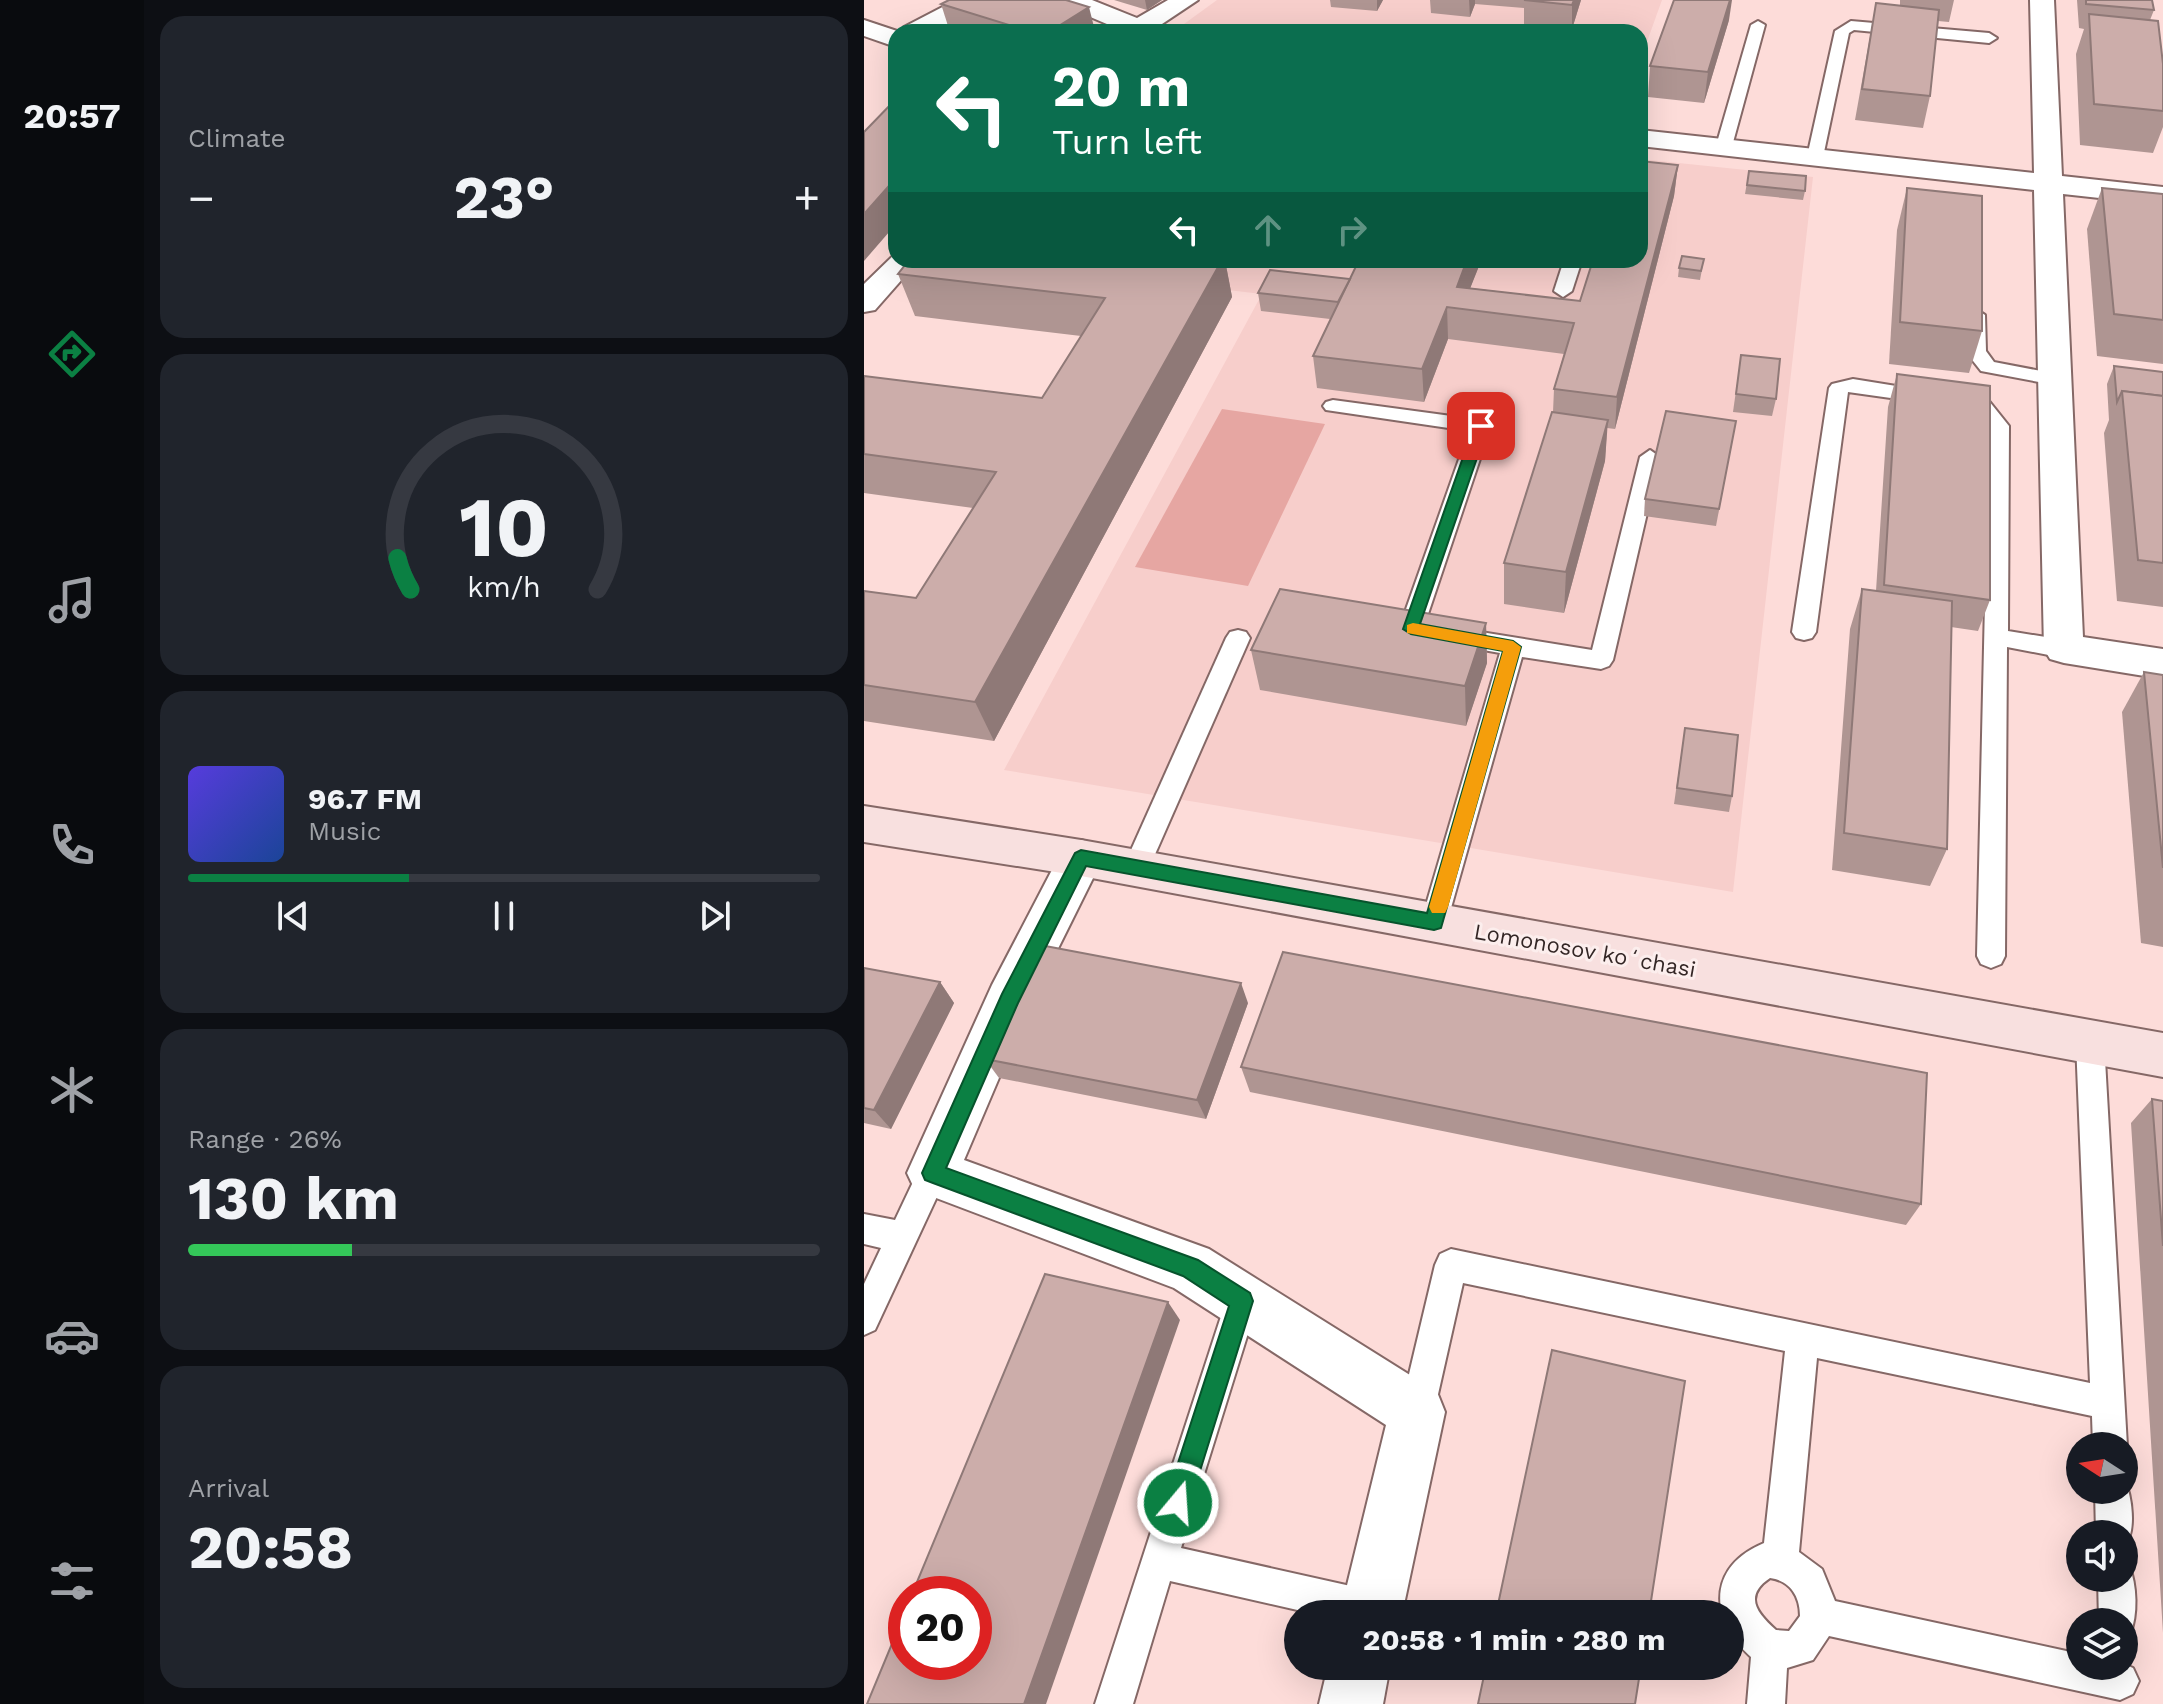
<!DOCTYPE html>
<meta charset="utf-8">
<style>
:root{--surface:#171b24;--page:#20242c;--text:#f1f3f6;--muted:#9ea1a6;--line:#363941;--accent:#0b8043}
body{margin:0;font-family:"Work Sans",sans-serif;background:var(--page);color:var(--text);height:100vh;display:flex;flex-direction:column;font-size:30px;white-space:nowrap}
*{box-sizing:border-box;margin:0}
p{font-size:26px;color:var(--muted)}
.icon{flex:none;width:44px;height:44px;fill:none;stroke:currentColor;stroke-width:2;stroke-linecap:round;stroke-linejoin:round}
.map{position:relative;flex:1;overflow:hidden}
.drawer{display:flex;flex-direction:column;gap:16px;padding:16px;background:#0d0f14;width:720px}
.drawer>*{flex:none}
.hud{position:absolute;left:24px;top:24px;width:760px;height:244px;border-radius:24px;box-shadow:0 8px 32px #0002;background:#0b6e4f;color:#fff;overflow:hidden}
.needle{width:52px;rotate:282deg}
.buttons{position:absolute;left:1202px;top:1432px;display:grid;gap:16px}
.buttons a{display:grid;place-items:center;width:72px;height:72px;border-radius:50%;background:var(--surface);box-shadow:0 8px 32px #0002;font-size:40px}
.speed{position:absolute;left:24px;top:1576px;display:flex;gap:16px;font-size:40px;font-weight:700;text-align:center}
.speed>*{display:grid;place-content:center;width:104px;height:104px;border-radius:50%;background:var(--surface);box-shadow:0 8px 32px #0002;line-height:1}
.speed .limit{border:12px solid #d22;background:#fff;color:#111}
.pin{position:absolute;display:grid;place-items:center;width:68px;height:68px;color:#fff;margin:-34px;border-radius:16px;box-shadow:0 4px 12px #0006}
.me{position:absolute;width:88px;margin:-44px;rotate:18deg;stroke-linejoin:round;filter:drop-shadow(0 0 6px #0008)}
.turn{display:flex;align-items:center;gap:28px;height:168px;padding:0 32px;font-size:36px}
.turn .icon{width:104px;height:104px;stroke-width:2.5}
.turn b{display:block;font-size:56px;line-height:68px}
.lanes{display:flex;align-items:center;height:76px;padding:0 32px;background:#0003;justify-content:center;gap:40px;direction:ltr}
.lanes .off{opacity:.35}
.big{font-size:60px;font-weight:700;line-height:1.1}
.drawer .widget{flex:1;display:flex;flex-direction:column;justify-content:center;gap:12px;min-width:0;padding:0 28px;border-radius:24px;background:var(--page)}
.drawer .dial{align-items:center;gap:0}
.dial svg{height:208px;overflow:visible;fill:none;stroke:var(--line);stroke-width:7;stroke-linecap:round;text-anchor:middle}
.dial text{fill:var(--text);stroke:none}
.song{display:flex;align-items:center;gap:24px}
.cover{width:96px;height:96px;border-radius:12px;background:linear-gradient(135deg,hsl(250 70% 55%),hsl(220 70% 35%))}
.played{height:8px;border-radius:4px;background:linear-gradient(90deg,var(--accent) 35%,var(--line) 35%)}
.keys{display:flex;justify-content:space-around;direction:ltr}
.heat{display:flex;justify-content:space-between;align-items:center;font-size:44px;direction:ltr}
.charge{height:12px;border-radius:6px;background:linear-gradient(90deg,#34c759 26%,var(--line) 0)}
.trip{position:absolute;left:420px;top:1600px;width:460px;height:80px;border-radius:40px;background:var(--surface);box-shadow:0 8px 32px #0002;font-weight:700;line-height:80px;text-align:center}
main{display:flex;flex:1;min-height:0}
.dock{display:flex;flex-direction:column;width:144px;justify-content:space-around;align-items:center;background:#090b0e;color:var(--muted)}
.dock .icon{width:56px;height:56px}
.dock .selected{color:var(--accent)}
.dock b{font-size:36px;color:var(--text)}
.map>svg:first-child{display:block}
.built{fill:#f7cecb}
.green{fill:#e6a6a2}
.lines{fill:none;stroke-linecap:round;stroke-linejoin:round}
.lane-casing{stroke:#856866;stroke-width:4}
.street-casing{stroke:#856866;stroke-width:4}
.secondary-casing{stroke:#856866;stroke-width:4}
.lane{fill:#fff;fill-rule:evenodd}
.street{fill:#fff;fill-rule:evenodd}
.secondary{fill:#f8e0df;fill-rule:evenodd}
.wall{fill:#af9592}
.shaded-wall{fill:#8f7977}
.building{fill:#ccadaa;stroke:#8f7977;stroke-width:2}
.route{fill:#0b8043;stroke:#07532c;stroke-width:2}
.slow{fill:#f59e0b}
.labels{text-anchor:middle;stroke-width:6;stroke-linejoin:round;paint-order:stroke}
.street-label{font-size:22px;fill:#332625;stroke:#fceeed}
</style>
<main>
<nav class="dock">
<b>20:57</b>
<svg class="icon selected" aria-label="directions" viewBox="0 0 24 24"><path d="M12 3l9 9-9 9-9-9zM9 14v-3h6M13 9l2 2-2 2"/></svg>
<svg class="icon" aria-label="music" viewBox="0 0 24 24"><path d="M9 18V5l10-2v13"/><circle cx="6" cy="18" r="3"/><circle cx="16" cy="16" r="3"/></svg>
<svg class="icon" aria-label="phone" viewBox="0 0 24 24"><path d="M5 4h4l2 5-3 2q2 4 5 5l2-3 5 2v4C11 20 4 13 5 4z"/></svg>
<svg class="icon" aria-label="climate" viewBox="0 0 24 24"><path d="M12 3v18M4 7l16 10M4 17L20 7"/></svg>
<svg class="icon" aria-label="car" viewBox="0 0 24 24"><path d="M5 17H2v-5l4-1 3-4h7l3 4 3 1v5h-3M9 17h6M6 11h13"/><circle cx="7" cy="17" r="2"/><circle cx="17" cy="17" r="2"/></svg>
<svg class="icon" aria-label="filters" viewBox="0 0 24 24"><path d="M4 7h16M4 17h16"/><circle cx="9" cy="7" r="2"/><circle cx="15" cy="17" r="2"/></svg>
</nav>
<section class="drawer">
<div class="widget"><p>Climate</p>
<div class="heat"><a>−</a><b class="big">23°</b><a>+</a></div>
</div>
<div class="widget dial"><svg viewBox="0 0 100 80">
<path d="M14 69A42 42 0 1 1 86 69"/>
<path d="M14 69A42 42 0 0 1 9 57" stroke="#0b8043"/>
<text x="50" y="56" font-size="32" font-weight="700">10</text>
<text x="50" y="72" font-size="11">km/h</text>
</svg></div>
<div class="widget">
<div class="song"><i class="cover"></i><div><b>96.7 FM</b><p>Music</p></div></div>
<div class="played"></div>
<div class="keys"><svg class="icon" aria-label="previous" viewBox="0 0 24 24"><path d="M18 5L8 12l10 7zM5 5v14"/></svg><svg class="icon" aria-label="pause" viewBox="0 0 24 24"><path d="M8 5v14M16 5v14"/></svg><svg class="icon" aria-label="next" viewBox="0 0 24 24"><path d="M6 5l10 7-10 7zM19 5v14"/></svg></div>
</div>
<div class="widget"><p>Range · 26%</p><b class="big">130 km</b><div class="charge"></div></div>
<div class="widget"><p>Arrival</p><b class="big">20:58</b></div>
</section>
<div class="map">
<svg width="1299" height="1704" viewBox="0 0 1299 1704">
<rect width="100%" height="100%" fill="#fddcd9"/>
<g class="built">
<path d="M 353,0 L 798,0 L 776,61 L 776,32 L 309,32 Z"/>
<path d="M 776,159 L 949,177 L 869,892 L 140,770 L 398,294 L 108,260 L 776,260 Z"/>
</g>
<path class="green" d="M 358,409 L 461,424 L 384,586 L 271,567 Z"/>
<g class="lines">
<defs>
<g id="lane">
<path d="M 894,21 L 901,25 L 868,146 L 866,150 L 854,150 L 852,146 L 887,25 Z"/>
<path d="M 987,21 L 1125,33 L 1133,38 L 1125,43 L 990,30 L 985,33 L 959,157 L 951,162 L 945,161 L 943,157 L 971,31 Z"/>
<path d="M 700,260 L 718,260 L 708,291 L 699,297 L 690,291 Z"/>
<path d="M 1112,309 L 1121,315 L 1122,351 L 1130,362 L 1198,375 L 1201,379 L 1198,383 L 1191,385 L 1117,371 L 1102,352 L 1103,315 Z"/>
<path d="M 989,379 L 1125,401 L 1145,426 L 1144,631 L 1200,640 L 1208,643 L 1212,649 L 1208,655 L 1200,658 L 1143,647 L 1141,956 L 1137,964 L 1127,968 L 1117,964 L 1113,956 L 1125,427 L 1112,410 L 984,392 L 952,632 L 948,638 L 940,640 L 932,638 L 928,632 L 965,388 L 968,384 Z"/>
<path d="M 469,400 L 617,420 L 627,426 L 561,623 L 728,650 L 776,457 L 786,450 L 796,457 L 749,660 L 745,666 L 737,669 L 658,657 L 583,922 L 580,930 L 570,933 L 560,930 L 557,922 L 636,653 L 547,637 L 539,635 L 535,629 L 605,431 L 462,410 L 459,406 L 462,402 Z"/>
<path d="M 374,630 L 382,632 L 386,638 L 285,868 L 281,876 L 272,879 L 263,876 L 259,868 L 362,638 L 366,632 Z"/>
<path d="M 1226,1029 L 1236,1033 L 1240,1042 L 1263,1446 L 1260,1453 L 1260,1446 L 1229,1446 L 1228,1416 L 953,1358 L 935,1552 L 958,1569 L 971,1601 L 1216,1654 L 1216,1666 L 1260,1664 L 1269,1668 L 1275,1681 L 1269,1694 L 1256,1700 L 965,1636 L 949,1660 L 923,1668 L 921,1704 L 883,1704 L 887,1657 C 872,1643 866,1635 866,1614 L 858,1614 C 850,1579 869,1556 900,1543 L 921,1351 L 599,1283 L 570,1412 L 565,1424 L 553,1429 L 541,1424 L 536,1412 L 571,1265 L 576,1254 L 587,1249 L 1226,1383 L 1212,1042 L 1216,1033 ZM 906,1578 C 927,1581 936,1597 936,1616 L 925,1631 L 912,1630 C 893,1613 879,1596 906,1578 Z"/>
<path d="M 69,1159 L 80,1163 L 84,1173 L 11,1330 L 0,1335 L 0,1284 L 17,1248 L 0,1244 L 0,1214 L 31,1220 L 58,1163 Z"/>
<path d="M 378,1285 L 389,1290 L 394,1301 L 317,1548 L 509,1591 L 522,1596 L 527,1609 L 525,1614 L 451,1614 L 306,1581 L 269,1704 L 231,1704 L 362,1301 L 367,1290 Z"/>
<path d="M 1260,1478 C 1268,1496 1273,1532 1260,1547 L 1260,1534 L 1232,1534 L 1231,1490 L 1260,1490 Z"/>
<path d="M 1260,1563 L 1265,1565 C 1273,1586 1274,1614 1266,1635 L 1260,1637 L 1260,1622 L 1235,1622 L 1234,1578 L 1260,1578 Z"/>
</g>
<g id="street">
<path d="M 92,0 L 123,0 L 120,5 L 68,32 L 32,32 L 32,47 L 0,36 L 0,20 L 36,32 L 40,27 Z"/>
<path d="M 195,0 L 228,0 L 273,18 L 304,0 L 334,0 L 286,32 L 255,32 L 257,30 L 198,5 Z"/>
<path d="M 1166,0 L 1190,0 L 1198,176 L 1299,187 L 1299,205 L 1199,194 L 1219,637 L 1299,649 L 1299,679 L 1200,663 L 1186,659 L 1180,649 L 1170,190 L 776,146 L 776,130 L 1170,173 Z"/>
<path d="M 32,253 L 32,260 L 55,260 L 11,310 L 0,312 L 0,284 Z"/>
<path d="M 217,840 L 233,845 L 239,858 L 166,1005 L 100,1160 L 345,1249 L 573,1392 L 581,1412 L 538,1614 L 476,1614 L 522,1425 L 310,1288 L 51,1190 L 43,1173 L 128,985 L 201,845 Z"/>
<path d="M 464,1666 L 526,1666 L 519,1704 L 455,1704 Z"/>
</g>
<path id="secondary" d="M 0,806 L 217,840 L 1299,1033 L 1299,1077 L 217,876 L 0,842 Z"/>
</defs>
<use href="#lane" class="lane-casing"/>
<use href="#street" class="street-casing"/>
<use href="#secondary" class="secondary-casing"/>
<use href="#lane" class="lane"/>
<use href="#street" class="street"/>
<use href="#secondary" class="secondary"/>
</g>
<g class="wall">
<path d="M 250,0 L 298,0 L 283,10 Z"/>
<path d="M 466,0 L 519,0 L 513,11 L 467,7 Z"/>
<path d="M 566,0 L 717,0 L 708,29 L 660,25 L 660,8 L 611,4 L 606,17 L 567,13 Z"/>
<path d="M 1036,0 L 1090,0 L 1085,22 L 1074,21 L 1066,96 L 1059,128 L 991,120 L 1012,3 L 1036,6 Z"/>
<path d="M 1213,0 L 1288,0 L 1290,10 L 1286,20 L 1299,64 L 1299,127 L 1289,153 L 1216,145 L 1212,54 L 1220,29 L 1215,28 Z"/>
<path d="M 77,4 L 231,31 L 229,32 L 96,32 L 85,29 Z"/>
<path d="M 865,20 L 840,103 L 784,97 L 786,66 Z"/>
<path d="M 814,165 L 810,196 L 751,429 L 743,428 L 741,461 L 700,613 L 640,604 L 640,563 L 689,412 L 690,389 L 700,354 L 584,339 L 560,402 L 453,388 L 449,356 L 466,319 L 397,311 L 394,293 L 486,279 L 615,266 L 606,288 L 716,301 Z"/>
<path d="M 885,171 L 941,191 L 939,200 L 881,194 Z"/>
<path d="M 1043,188 L 1118,331 L 1105,373 L 1025,364 L 1033,230 Z"/>
<path d="M 1238,188 L 1299,194 L 1299,364 L 1233,356 L 1223,229 Z"/>
<path d="M 840,259 L 836,280 L 814,277 L 815,268 Z"/>
<path d="M 45,260 L 361,260 L 368,297 L 130,741 L 0,721 L 0,591 L 52,598 L 109,508 L 0,493 L 0,376 L 178,398 L 217,336 L 51,316 L 34,274 Z"/>
<path d="M 877,355 L 912,399 L 908,416 L 869,412 Z"/>
<path d="M 1250,366 L 1299,372 L 1299,607 L 1253,601 L 1240,433 L 1245,420 L 1243,384 Z"/>
<path d="M 1033,374 L 1126,600 L 1114,631 L 1087,627 L 1083,849 L 1066,886 L 968,870 L 986,629 L 998,589 L 1012,591 L 1024,407 Z"/>
<path d="M 872,421 L 852,526 L 780,516 L 781,499 Z"/>
<path d="M 622,623 L 623,663 L 602,726 L 396,690 L 387,650 Z"/>
<path d="M 1280,672 L 1299,675 L 1299,947 L 1277,943 L 1258,712 Z"/>
<path d="M 821,728 L 868,796 L 865,812 L 810,804 Z"/>
<path d="M 0,968 L 76,982 L 90,1003 L 27,1129 L 0,1123 Z"/>
<path d="M 384,1003 L 342,1119 L 135,1078 L 121,1059 Z"/>
<path d="M 377,1067 L 1057,1204 L 1042,1225 L 386,1092 Z"/>
<path d="M 1288,1099 L 1299,1101 L 1299,1633 L 1267,1123 Z"/>
</g>
<g class="shaded-wall">
<path d="M 281,0 L 298,0 L 283,10 Z"/>
<path d="M 513,0 L 519,0 L 513,11 Z"/>
<path d="M 605,0 L 611,0 L 611,4 L 606,17 Z"/>
<path d="M 710,0 L 717,0 L 708,29 L 708,5 Z"/>
<path d="M 866,0 L 868,0 L 865,20 L 840,103 L 844,72 Z"/>
<path d="M 225,7 L 231,31 L 229,32 L 185,32 Z"/>
<path d="M 814,165 L 810,196 L 751,429 L 753,397 Z"/>
<path d="M 32,178 L 32,224 L 0,261 L 0,214 Z"/>
<path d="M 358,260 L 361,260 L 368,297 L 130,741 L 111,702 Z"/>
<path d="M 603,260 L 614,260 L 615,266 L 598,309 L 593,287 Z"/>
<path d="M 583,307 L 584,339 L 560,402 L 558,369 Z"/>
<path d="M 744,420 L 741,461 L 700,613 L 702,572 Z"/>
<path d="M 622,623 L 623,663 L 602,726 L 601,686 Z"/>
<path d="M 76,982 L 90,1003 L 27,1129 L 10,1110 Z"/>
<path d="M 377,983 L 384,1003 L 342,1119 L 333,1100 Z"/>
<path d="M 304,1302 L 316,1320 L 182,1704 L 160,1704 Z"/>
</g>
<g class="building">
<path d="M 85,0 L 202,0 L 225,7 L 185,32 L 168,32 L 77,4 Z"/>
<path d="M 660,0 L 710,0 L 708,5 Z"/>
<path d="M 810,0 L 866,0 L 844,72 L 786,66 Z"/>
<path d="M 1222,0 L 1288,0 L 1290,10 L 1222,4 Z"/>
<path d="M 1012,3 L 1075,10 L 1066,96 L 998,89 Z"/>
<path d="M 1225,14 L 1294,21 L 1299,64 L 1299,111 L 1230,104 Z"/>
<path d="M 32,99 L 32,178 L 0,214 L 0,132 Z"/>
<path d="M 776,161 L 814,165 L 753,397 L 690,389 L 710,323 L 583,307 L 558,369 L 449,356 L 495,260 L 603,260 L 593,287 L 716,301 L 729,260 L 776,260 Z"/>
<path d="M 885,171 L 942,176 L 941,191 L 883,185 Z"/>
<path d="M 1043,188 L 1118,196 L 1118,331 L 1036,322 Z"/>
<path d="M 1238,188 L 1299,194 L 1299,320 L 1250,314 Z"/>
<path d="M 818,256 L 840,259 L 837,271 L 815,268 Z"/>
<path d="M 45,260 L 358,260 L 111,702 L 0,685 L 0,591 L 52,598 L 132,472 L 0,454 L 0,376 L 178,398 L 241,298 L 34,274 Z"/>
<path d="M 406,270 L 486,279 L 474,302 L 394,293 Z"/>
<path d="M 877,355 L 916,359 L 912,399 L 872,394 Z"/>
<path d="M 1250,366 L 1299,372 L 1299,396 L 1258,391 L 1253,402 Z"/>
<path d="M 1033,374 L 1126,386 L 1126,600 L 1020,585 Z"/>
<path d="M 1258,391 L 1299,396 L 1299,563 L 1274,560 Z"/>
<path d="M 802,411 L 872,421 L 855,509 L 781,499 Z"/>
<path d="M 688,412 L 744,420 L 702,572 L 640,563 Z"/>
<path d="M 416,589 L 622,623 L 601,686 L 387,650 Z"/>
<path d="M 998,589 L 1088,601 L 1083,849 L 980,833 Z"/>
<path d="M 1280,672 L 1299,675 L 1299,868 Z"/>
<path d="M 821,728 L 874,735 L 868,796 L 813,788 Z"/>
<path d="M 176,945 L 377,983 L 333,1100 L 121,1059 Z"/>
<path d="M 419,952 L 1063,1073 L 1057,1204 L 377,1067 Z"/>
<path d="M 0,968 L 76,982 L 10,1110 L 0,1108 Z"/>
<path d="M 1288,1099 L 1299,1101 L 1299,1246 Z"/>
<path d="M 181,1274 L 304,1302 L 160,1704 L 3,1704 L 42,1610 L 42,1662 L 110,1662 L 110,1594 L 48,1594 Z"/>
<path d="M 688,1350 L 821,1381 L 785,1614 L 632,1614 Z"/>
<path d="M 622,1666 L 777,1666 L 771,1704 L 614,1704 Z"/>
</g>
<path class="route" d="M 617,421 L 624,426 L 556,624 L 649,641 L 657,647 L 577,928 L 570,930 L 222,866 L 154,1003 L 82,1168 L 334,1260 L 386,1293 L 389,1301 L 326,1503 L 322,1512 L 314,1516 L 305,1512 L 301,1503 L 365,1306 L 319,1276 L 69,1183 L 61,1180 L 58,1173 L 138,994 L 211,853 L 217,850 L 563,913 L 639,651 L 547,634 L 539,629 L 610,426 Z"/>
<path class="slow" d="M 549,623 L 649,641 L 657,647 L 584,907 L 581,913 L 568,913 L 565,907 L 639,651 L 543,633 L 543,625 Z"/>
<g class="labels">
<g class="street-label">
<text transform="translate(721 950) rotate(10)" y="8">Lomonosov koʻchasi</text>
</g>
</g>
</svg>
<div class="buttons">
<a><svg class="needle" viewBox="-14 -14 28 28"><path d="M0-13l5 13h-10z" fill="#e53935"/><path d="M0 13l5-13h-10z" fill="#9ea1a6"/></svg></a>
<a><svg class="icon" aria-label="sound" viewBox="0 0 24 24"><path d="M4 9h4l5-4v14l-5-4H4zM17 9q2 3 0 6"/></svg></a>
<a><svg class="icon" aria-label="layers" viewBox="0 0 24 24"><path d="M12 4l9 5-9 5-9-5zM3 14l9 5 9-5"/></svg></a>
</div>
<div class="speed"><div class="limit">20</div></div>
<div class="pin" style="left:617px;top:426px;background:#d93025"><svg class="icon" aria-label="arrive" viewBox="0 0 24 24"><path d="M6 21V4h12l-3 4 3 4H6"/></svg></div>
<svg class="me" style="left:314px;top:1503px" viewBox="-20 -20 40 40"><circle r="17" fill="#0b8043" stroke="#fff" stroke-width="3"/><path d="M0-11L8 9 0 5-8 9z" fill="#fff"/></svg>
<div class="trip">20:58 · 1 min · 280 m</div>
<div class="hud">
<div class="turn"><svg class="icon" aria-label="left" viewBox="0 0 24 24"><path d="M17 20v-9H6M10 6l-5 5 5 5"/></svg><div><b>20 m</b>Turn left</div></div>
<div class="lanes"><svg class="icon" aria-label="left" viewBox="0 0 24 24"><path d="M17 20v-9H6M10 6l-5 5 5 5"/></svg><svg class="icon off" aria-label="ahead" viewBox="0 0 24 24"><path d="M12 20V5M6 11l6-6 6 6"/></svg><svg class="icon off" aria-label="right" viewBox="0 0 24 24"><path d="M7 20v-9h11M14 6l5 5-5 5"/></svg></div>
</div>
</div>
</main>
